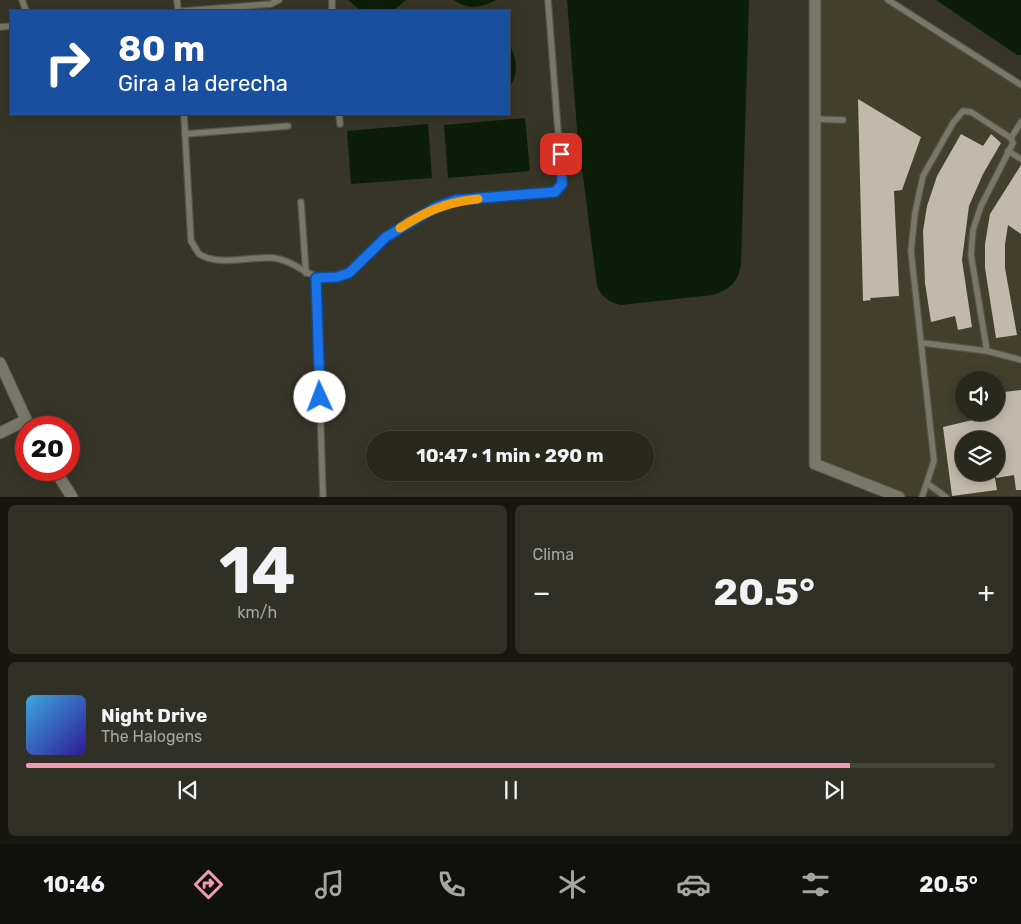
<!DOCTYPE html>
<html lang="es">
<meta charset="utf-8">
<style>
:root{--surface:#29281d;--page:#313026;--text:#f1f3f6;--muted:#a5a6a4;--line:#45443b;--accent:#f09ab5}
body{margin:0;font-family:Rubik,sans-serif;background:var(--page);color:var(--text);height:100vh;display:flex;flex-direction:column;font-size:19px;white-space:nowrap}
*{box-sizing:border-box;margin:0}
p{font-size:16px;color:var(--muted)}
.icon{flex:none;width:28px;height:28px;fill:none;stroke:currentColor;stroke-width:2;stroke-linecap:round;stroke-linejoin:round}
.map{position:relative;height:497px;overflow:hidden}
.side{display:flex;flex-direction:column;gap:8px;padding:8px;background:#171610;flex:1}
.side>*{flex:none}
.hud{position:absolute;left:10px;top:10px;width:500px;height:105px;border-radius:0px;box-shadow:0 2px 12px #0003,0 0 0 1px var(--line);background:#1a4fa0;color:#fff;overflow:hidden}
.tools{position:absolute;left:955px;top:371px;display:grid;gap:10px}
.tools a{display:grid;place-items:center;width:50px;height:50px;border-radius:50%;background:var(--surface);box-shadow:0 2px 12px #0003,0 0 0 1px var(--line);font-size:25px}
.speed{position:absolute;left:15px;top:416px;display:flex;gap:10px;font-size:25px;font-weight:700;text-align:center}
.speed>*{display:grid;place-content:center;width:65px;height:65px;border-radius:50%;background:var(--surface);box-shadow:0 2px 12px #0003,0 0 0 1px var(--line);line-height:1}
.speed .limit{border:8px solid #d22;background:#fff;color:#111}
.pin{position:absolute;display:grid;place-items:center;width:42px;height:42px;color:#fff;margin:-21px;border-radius:10px;box-shadow:0 2px 8px #0006}
.me{position:absolute;width:55px;margin:-28px;rotate:358deg;stroke-linejoin:round;filter:drop-shadow(0 0 4px #0008)}
.turn{display:flex;align-items:center;gap:18px;height:105px;padding:0 25px;font-size:22px}
.turn .icon{width:65px;height:65px;stroke-width:2.5}
.turn b{display:block;font-size:35px;line-height:42px}
.big{font-size:38px;font-weight:700;line-height:1.1}
.side .widget{flex:1;display:flex;flex-direction:column;justify-content:center;gap:8px;min-width:0;padding:0 18px;border-radius:8px;background:var(--page)}
.side .dial{align-items:center;gap:0}
.dial b{font-size:65px;line-height:1}
.song{display:flex;align-items:center;gap:15px}
.cover{width:60px;height:60px;border-radius:8px;background:linear-gradient(135deg,hsl(200 70% 55%),hsl(250 70% 35%))}
.played{height:5px;border-radius:2px;background:linear-gradient(90deg,var(--accent) 85%,var(--line) 85%)}
.keys{display:flex;justify-content:space-around;direction:ltr}
.heat{display:flex;justify-content:space-between;align-items:center;font-size:28px;direction:ltr}
.side .tiles{flex:1;display:grid;gap:8px;grid-template-columns:1fr 1fr}
.widget:last-child{grid-column:span 2}
.trip{position:absolute;left:366px;top:431px;width:288px;height:50px;border-radius:25px;background:var(--surface);box-shadow:0 2px 12px #0003,0 0 0 1px var(--line);font-weight:700;line-height:50px;text-align:center}
.tabs{display:flex;height:80px;justify-content:space-around;align-items:center;background:#10100c;color:var(--muted)}
.tabs .icon{width:35px;height:35px}
.tabs .current{color:var(--accent)}
.tabs b{font-size:22px;color:var(--text)}
.map>svg:first-child{display:block}
.built{fill:#423f2a;fill-rule:evenodd}
.water{fill:#0c1e08}
.building{fill:#c3b9aa}
.lines{fill:none;stroke-linecap:round;stroke-linejoin:round}
.service-casing{stroke:#555347;stroke-width:8}
.minor-casing{stroke:#555347;stroke-width:13}
.service{stroke:#797767;stroke-width:5.5}
.minor{stroke:#797767;stroke-width:11}
.route-casing{stroke:#114b97;stroke-width:12}
.route{stroke:#1a73e8;stroke-width:9}
.slow{stroke:#f59e0b;stroke-width:9}
</style>
<div class="map">
<svg width="1021" height="497" viewBox="0 0 1021 497">
<rect width="100%" height="100%" fill="#373527"/>
<path class="built" d="M 815,0 L 888,0 L 1021,85 L 1021,496 L 899,496 L 815,464 ZM 964,380 L 996,380 L 996,412 L 964,412 ZM 964,440 L 996,440 L 996,472 L 964,472 Z"/>
<g class="water">
<path d="M 348,0 L 406,0 L 393,11 L 361,11 Z"/>
<path d="M 454,0 L 496,0 C 482,8 467,10 454,0 Z"/>
<path d="M 567,0 L 749,0 L 741,264 C 738,283 730,289 713,295 L 621,305 C 608,302 602,297 597,286 L 577,129 Z"/>
<path d="M 936,0 L 1021,0 L 1021,55 L 1017,55 Z"/>
<path d="M 509,44 C 517,58 519,74 509,88 Z"/>
<path d="M 525,118 L 530,171 L 448,178 L 444,125 Z"/>
<path d="M 428,124 L 432,178 L 351,184 L 347,131 Z"/>
</g>
<g class="building">
<path d="M 858,99 L 921,137 L 902,190 L 894,191 L 899,296 L 870,298 L 871,300 L 863,301 Z"/>
<path d="M 961,134 L 983,146 L 991,134 L 1001,143 L 983,174 L 969,206 L 962,260 L 972,327 L 958,330 L 955,316 L 931,322 L 925,283 L 923,231 L 927,206 L 937,176 Z"/>
<path d="M 1021,165 L 1021,234 L 1008,225 L 1005,244 L 1005,268 L 1017,335 L 996,338 L 985,268 L 985,244 L 990,214 Z"/>
<path d="M 1021,390 L 1021,490 L 1016,490 L 1014,475 L 996,478 L 996,440 L 964,440 L 964,472 L 994,472 L 997,490 L 952,496 L 943,427 L 981,418 L 980,412 L 996,412 L 996,393 Z"/>
</g>
<g class="lines">
<defs>
<g id="service">
<path d="M 22,0 L 26,11"/>
<path d="M 177,0 L 178,11"/>
<path d="M 332,0 L 332,11"/>
<path d="M 888,0 L 1021,85"/>
<path d="M 183,11 L 271,4 L 279,0"/>
<path d="M 0,27 L 11,26"/>
<path d="M 184,114 L 191,241 L 199,254 C 219,267 251,256 274,258 C 299,261 309,283 337,277 C 358,271 369,249 386,236 C 405,221 432,205 457,200 C 489,195 522,195 555,192 L 562,184 L 548,0"/>
<path d="M 339,114 L 340,124"/>
<path d="M 815,119 L 843,120"/>
<path d="M 185,134 L 288,126"/>
<path d="M 1011,138 L 1021,122"/>
<path d="M 1008,151 L 1021,159"/>
<path d="M 301,202 L 306,273"/>
<path d="M 316,278 L 323,497"/>
<path d="M 987,351 L 1021,360"/>
<path d="M 928,484 L 946,497"/>
<path d="M 922,497 L 934,461 L 911,251 L 915,213 L 923,176 L 953,123 L 963,111 L 971,112 L 1011,138 L 1013,143 L 981,206 L 973,230 L 971,255 L 987,351 L 923,343"/>
</g>
<g id="minor">
<path d="M 815,0 L 815,464 L 899,497"/>
<path d="M 0,363 L 30,428"/>
<path d="M 0,433 L 26,420"/>
<path d="M 55,470 L 72,497"/>
</g>
</defs>
<use href="#service" class="service-casing"/>
<use href="#minor" class="minor-casing"/>
<use href="#service" class="service"/>
<use href="#minor" class="minor"/>
</g>
<g class="lines">
<defs>
<path id="route" d="M 320,397 L 316,278 L 337,277 L 349,273 L 386,237 L 436,207 L 456,200 L 555,192 L 562,184 L 561,154"/>
</defs>
<use href="#route" class="route-casing"/>
<use href="#route" class="route"/>
<path class="slow" d="M 400,228 C 426,211 447,202 478,199"/>
</g>
</svg>
<div class="tools">
<a><svg class="icon" aria-label="sound" viewBox="0 0 24 24"><path d="M4 9h4l5-4v14l-5-4H4zM17 9q2 3 0 6"/></svg></a>
<a><svg class="icon" aria-label="layers" viewBox="0 0 24 24"><path d="M12 4l9 5-9 5-9-5zM3 14l9 5 9-5"/></svg></a>
</div>
<div class="speed"><div class="limit">20</div></div>
<div class="pin" style="left:561px;top:154px;background:#d93025"><svg class="icon" aria-label="arrive" viewBox="0 0 24 24"><path d="M6 21V4h12l-3 4 3 4H6"/></svg></div>
<svg class="me" style="left:320px;top:397px" viewBox="-20 -20 40 40"><circle r="19" fill="#fff"/><path d="M0-13L10 11 0 6-10 11z" fill="#1a73e8"/></svg>
<div class="trip">10:47 · 1 min · 290 m</div>
<div class="hud">
<div class="turn"><svg class="icon" aria-label="right" viewBox="0 0 24 24"><path d="M7 20v-9h11M14 6l5 5-5 5"/></svg><div><b>80 m</b>Gira a la derecha</div></div>
</div>
</div>
<section class="side">
<div class="tiles">
<div class="widget dial"><b>14</b><p>km/h</p></div>
<div class="widget"><p>Clima</p>
<div class="heat"><a>−</a><b class="big">20.5°</b><a>+</a></div>
</div>
<div class="widget">
<div class="song"><i class="cover"></i><div><b>Night Drive</b><p>The Halogens</p></div></div>
<div class="played"></div>
<div class="keys"><svg class="icon" aria-label="previous" viewBox="0 0 24 24"><path d="M18 5L8 12l10 7zM5 5v14"/></svg><svg class="icon" aria-label="pause" viewBox="0 0 24 24"><path d="M8 5v14M16 5v14"/></svg><svg class="icon" aria-label="next" viewBox="0 0 24 24"><path d="M6 5l10 7-10 7zM19 5v14"/></svg></div>
</div>
</div>
</section>
<nav class="tabs">
<b>10:46</b>
<svg class="icon current" aria-label="directions" viewBox="0 0 24 24"><path d="M12 3l9 9-9 9-9-9zM9 14v-3h6M13 9l2 2-2 2"/></svg>
<svg class="icon" aria-label="music" viewBox="0 0 24 24"><path d="M9 18V5l10-2v13"/><circle cx="6" cy="18" r="3"/><circle cx="16" cy="16" r="3"/></svg>
<svg class="icon" aria-label="phone" viewBox="0 0 24 24"><path d="M5 4h4l2 5-3 2q2 4 5 5l2-3 5 2v4C11 20 4 13 5 4z"/></svg>
<svg class="icon" aria-label="climate" viewBox="0 0 24 24"><path d="M12 3v18M4 7l16 10M4 17L20 7"/></svg>
<svg class="icon" aria-label="car" viewBox="0 0 24 24"><path d="M5 17H2v-5l4-1 3-4h7l3 4 3 1v5h-3M9 17h6M6 11h13"/><circle cx="7" cy="17" r="2"/><circle cx="17" cy="17" r="2"/></svg>
<svg class="icon" aria-label="filters" viewBox="0 0 24 24"><path d="M4 7h16M4 17h16"/><circle cx="9" cy="7" r="2"/><circle cx="15" cy="17" r="2"/></svg>
<b>20.5°</b>
</nav>
